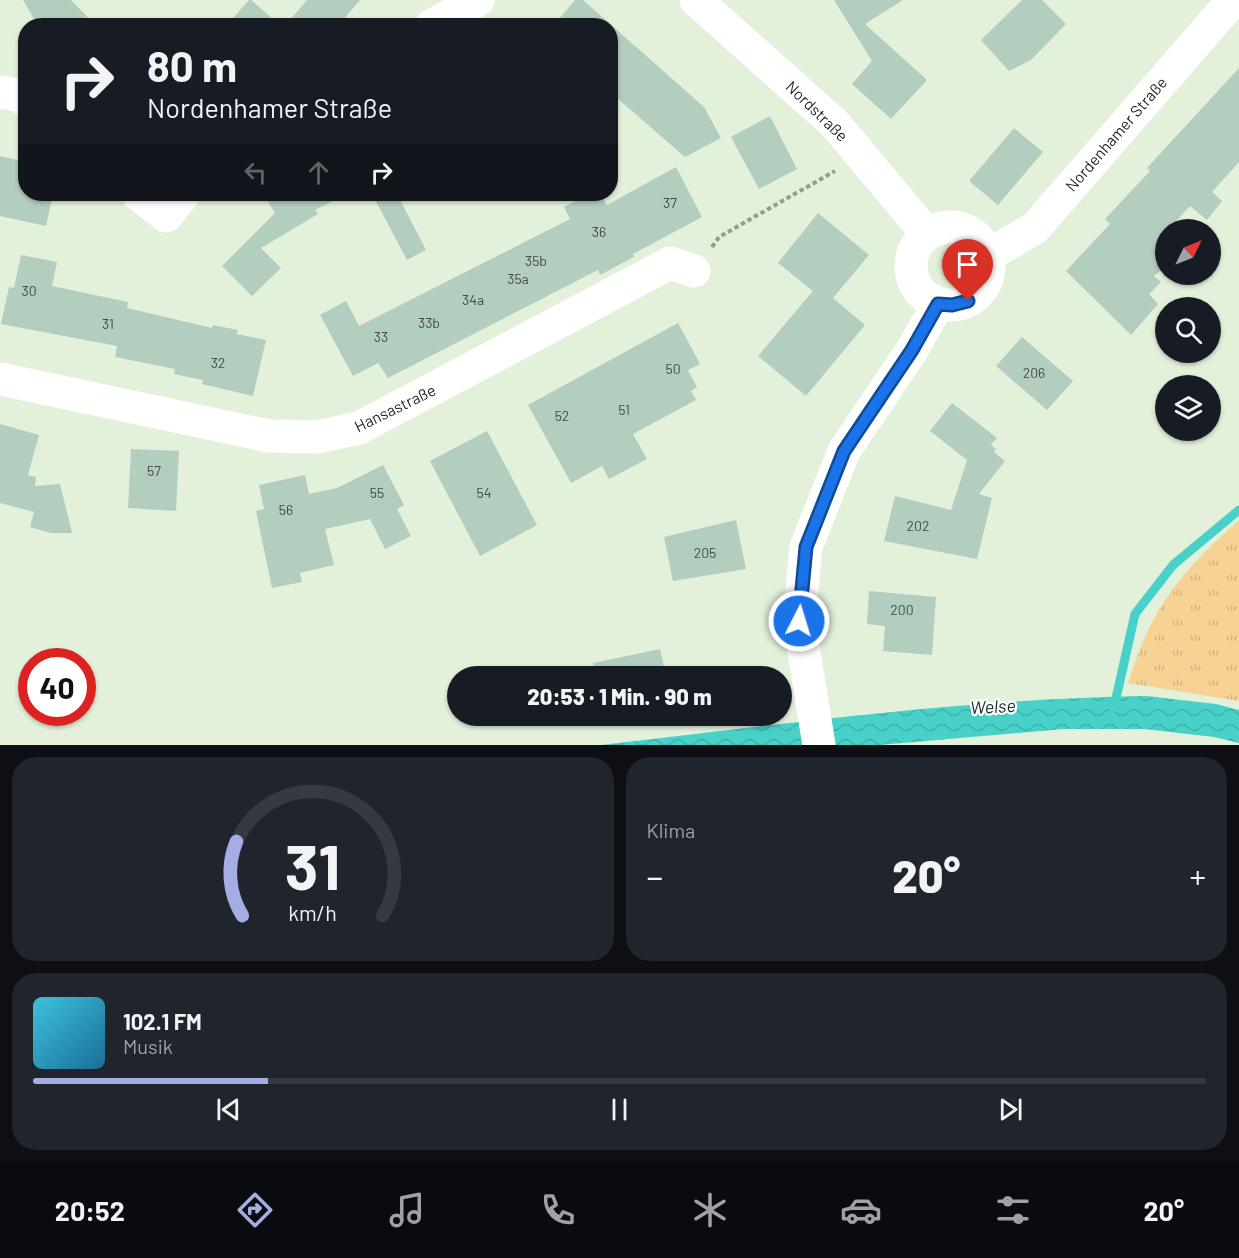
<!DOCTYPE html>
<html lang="de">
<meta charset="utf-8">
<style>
:root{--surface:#171b24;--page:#20242c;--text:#f1f3f6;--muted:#9ea1a6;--line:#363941;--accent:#a4aee4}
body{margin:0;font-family:Barlow,sans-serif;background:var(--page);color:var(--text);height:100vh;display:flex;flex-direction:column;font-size:22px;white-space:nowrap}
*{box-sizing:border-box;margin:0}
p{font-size:20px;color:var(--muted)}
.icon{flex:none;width:33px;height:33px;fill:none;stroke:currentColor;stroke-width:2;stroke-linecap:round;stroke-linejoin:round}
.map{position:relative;height:745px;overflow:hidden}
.sheet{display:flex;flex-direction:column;gap:12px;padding:12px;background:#0d0f14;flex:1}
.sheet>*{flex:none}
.banner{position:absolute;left:18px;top:18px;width:600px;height:183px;border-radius:24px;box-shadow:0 2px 4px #0004;background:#171b24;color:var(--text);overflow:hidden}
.needle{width:39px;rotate:47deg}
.controls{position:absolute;left:1155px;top:219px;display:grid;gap:12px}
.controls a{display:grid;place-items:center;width:66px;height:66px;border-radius:50%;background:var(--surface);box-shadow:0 2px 4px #0004;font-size:30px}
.speed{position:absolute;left:18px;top:648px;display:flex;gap:12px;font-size:30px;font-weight:700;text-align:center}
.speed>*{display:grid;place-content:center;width:78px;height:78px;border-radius:50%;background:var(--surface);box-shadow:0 2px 4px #0004;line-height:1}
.speed .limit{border:9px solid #d22;background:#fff;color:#111}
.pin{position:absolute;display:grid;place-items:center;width:51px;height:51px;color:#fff;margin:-62px -26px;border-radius:50% 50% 50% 0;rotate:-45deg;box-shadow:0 0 6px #0007}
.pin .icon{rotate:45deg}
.me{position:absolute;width:66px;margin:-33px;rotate:5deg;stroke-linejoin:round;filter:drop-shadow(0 0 4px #0008)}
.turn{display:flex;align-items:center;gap:21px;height:126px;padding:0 30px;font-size:27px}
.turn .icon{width:78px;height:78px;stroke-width:2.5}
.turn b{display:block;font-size:42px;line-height:51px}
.lanes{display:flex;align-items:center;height:57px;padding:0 30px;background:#0003;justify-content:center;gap:30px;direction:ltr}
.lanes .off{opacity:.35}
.big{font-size:45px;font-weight:800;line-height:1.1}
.sheet .tile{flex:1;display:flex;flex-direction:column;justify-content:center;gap:9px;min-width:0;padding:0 21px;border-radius:24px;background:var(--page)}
.sheet .dial{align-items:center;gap:0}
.dial svg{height:156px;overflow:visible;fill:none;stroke:var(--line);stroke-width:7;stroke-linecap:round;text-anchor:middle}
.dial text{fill:var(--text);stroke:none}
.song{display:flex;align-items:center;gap:18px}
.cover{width:72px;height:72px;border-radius:9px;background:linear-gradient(135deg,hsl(190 70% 55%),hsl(200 70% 35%))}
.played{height:6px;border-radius:3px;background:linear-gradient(90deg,var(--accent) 20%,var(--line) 20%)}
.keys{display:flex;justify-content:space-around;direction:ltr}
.heat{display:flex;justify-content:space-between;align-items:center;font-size:33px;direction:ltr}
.sheet .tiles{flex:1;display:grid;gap:12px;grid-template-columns:1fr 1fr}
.tile:last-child{grid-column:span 2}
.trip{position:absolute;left:447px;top:666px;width:345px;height:60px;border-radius:30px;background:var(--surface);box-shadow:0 2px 4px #0004;font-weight:800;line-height:60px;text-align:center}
.tabs{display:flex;height:96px;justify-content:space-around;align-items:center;background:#090b0e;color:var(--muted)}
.tabs .icon{width:42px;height:42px}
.tabs .selected{color:var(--accent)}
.tabs b{font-size:27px;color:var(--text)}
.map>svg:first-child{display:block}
.grass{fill:url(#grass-tufts)}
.water{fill:url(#water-waves)}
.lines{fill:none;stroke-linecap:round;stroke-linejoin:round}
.stream{stroke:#48d1c8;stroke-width:9}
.building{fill:#b3cdbf}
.path{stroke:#949e8e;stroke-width:4;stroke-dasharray:4.5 3;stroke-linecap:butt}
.minor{stroke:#fff;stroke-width:33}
.route-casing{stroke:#114b97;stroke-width:15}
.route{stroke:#1a73e8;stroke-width:10}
.labels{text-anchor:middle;stroke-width:4.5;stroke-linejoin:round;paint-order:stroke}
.number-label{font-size:14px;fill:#444e45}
.street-label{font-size:16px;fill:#1f241c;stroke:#fff}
.water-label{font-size:18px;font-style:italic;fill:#172e2c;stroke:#fff}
</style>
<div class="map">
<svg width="1239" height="745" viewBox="0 0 1239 745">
<defs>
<pattern id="grass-tufts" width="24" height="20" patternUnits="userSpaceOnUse" patternTransform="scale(1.5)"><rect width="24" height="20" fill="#f7d295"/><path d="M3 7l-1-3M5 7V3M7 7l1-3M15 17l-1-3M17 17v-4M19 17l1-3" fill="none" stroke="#d3b480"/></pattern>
<pattern id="water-waves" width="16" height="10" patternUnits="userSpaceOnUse" patternTransform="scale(1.5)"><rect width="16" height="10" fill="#48d1c8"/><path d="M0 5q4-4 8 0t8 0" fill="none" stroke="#3fb3ab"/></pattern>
</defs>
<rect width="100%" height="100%" fill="#e3f1db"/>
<path class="grass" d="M 1239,520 L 1239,701 L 1128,683 C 1152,606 1180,573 1239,520 Z"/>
<path class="water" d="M 1146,696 L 1216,704 L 1239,710 L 1239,743 L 1214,737 L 1144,729 L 1064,729 L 880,745 L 601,745 C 782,724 964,699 1146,696 Z"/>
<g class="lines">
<path class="stream" d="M 1114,707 L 1135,614 L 1173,565 L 1239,510"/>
</g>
<g class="building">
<path d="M 23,0 L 71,0 L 96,26 L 38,26 Z"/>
<path d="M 249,0 L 251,0 L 281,26 L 226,26 Z"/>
<path d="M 307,0 L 360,0 L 338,26 L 285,26 Z"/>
<path d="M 575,0 L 583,0 L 704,107 L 721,138 L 685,157 L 610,92 L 610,26 L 553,26 Z"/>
<path d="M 834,0 L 903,0 L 865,24 L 927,80 L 891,119 L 852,84 L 872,61 Z"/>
<path d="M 1022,0 L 1042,0 L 1066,24 L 1031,60 L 1009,71 L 981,40 Z"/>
<path d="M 1239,68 L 1239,162 L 1212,192 L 1222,201 L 1207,220 L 1190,206 L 1157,242 L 1166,250 L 1166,265 L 1154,276 L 1161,282 L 1149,294 L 1158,304 L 1131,335 L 1066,271 L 1110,224 L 1105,219 L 1150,171 L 1147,168 Z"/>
<path d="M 770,116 L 797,169 L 759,189 L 731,137 Z"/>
<path d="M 1014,128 L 1043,152 L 998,205 L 969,181 Z"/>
<path d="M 0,156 L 26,162 L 26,194 L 53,194 L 46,226 L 0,216 Z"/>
<path d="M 676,167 L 702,217 L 633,254 L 634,257 L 600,275 L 598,270 L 388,378 L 378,363 L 353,376 L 320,315 L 346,301 L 359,326 L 570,219 L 564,207 L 588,194 L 600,194 L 607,205 Z"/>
<path d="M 263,194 L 347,194 L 315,210 L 318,214 L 261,248 L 281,268 L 252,296 L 222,266 L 275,213 Z"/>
<path d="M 372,194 L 397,194 L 426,250 L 407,260 Z"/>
<path d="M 818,213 L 869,255 L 833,298 L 865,325 L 806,396 L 758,356 L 813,291 L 778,263 Z"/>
<path d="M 21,255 L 57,262 L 52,286 L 128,302 L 127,308 L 212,328 L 213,325 L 238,330 L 237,334 L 266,340 L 253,396 L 202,384 L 203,380 L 174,374 L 175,369 L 115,357 L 117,346 L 1,324 L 9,287 L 14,288 Z"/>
<path d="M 678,323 L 700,364 L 688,370 L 697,387 L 691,391 L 696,400 L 633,434 L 647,459 L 609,479 L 602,466 L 571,483 L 528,405 Z"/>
<path d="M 1022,337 L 1073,381 L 1047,410 L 996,366 Z"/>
<path d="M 952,403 L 997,438 L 991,445 L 996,449 L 994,452 L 1005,461 L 979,494 L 992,498 L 977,559 L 884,541 L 895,496 L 951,510 L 967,460 L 930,431 Z"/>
<path d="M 0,424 L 39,435 L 28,475 L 36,477 L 35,486 L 60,484 L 72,533 L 50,533 L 30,527 L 34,512 L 0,503 Z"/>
<path d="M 487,431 L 537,525 L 480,556 L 430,461 Z"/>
<path d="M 131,449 L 179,451 L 176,511 L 128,508 Z"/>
<path d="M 383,465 L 404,505 L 397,509 L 411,536 L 385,549 L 370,519 L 325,529 L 334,565 L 300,573 L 302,582 L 272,588 L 256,511 L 264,509 L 259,485 L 305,475 L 309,494 L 337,488 Z"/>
<path d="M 736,520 L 746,569 L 673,581 L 664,537 Z"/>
<path d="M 869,591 L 936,597 L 932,655 L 883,651 L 885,626 L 867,624 Z"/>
<path d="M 660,649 L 666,676 L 596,676 L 593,663 Z"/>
</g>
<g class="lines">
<path class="path" d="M 712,247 L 719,237 L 835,171"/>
<g class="minor">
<path d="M 696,0 L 835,124 L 927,234"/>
<path d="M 431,26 L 478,0"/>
<path d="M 0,92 L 18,95 L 26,101"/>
<path d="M 138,194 L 166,216 L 184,194"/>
<circle cx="950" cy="266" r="39"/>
<path d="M 989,255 L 1035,228 L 1233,0"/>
<path d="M 0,379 L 269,436 L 317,437 L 359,428 L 670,263 L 694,271"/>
<path d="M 819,745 L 799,621 L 806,547 L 844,451 L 912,350 L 938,304"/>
</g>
</g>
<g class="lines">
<defs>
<path id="route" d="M 799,621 L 806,547 L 844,451 L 912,350 L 938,304 L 952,305 L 968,301"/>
</defs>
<use href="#route" class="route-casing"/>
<use href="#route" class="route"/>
</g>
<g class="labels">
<g class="number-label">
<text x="670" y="208">37</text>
<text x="599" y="237">36</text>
<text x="536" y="266">35b</text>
<text x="518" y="284">35a</text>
<text x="29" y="296">30</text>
<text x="473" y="305">34a</text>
<text x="429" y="328">33b</text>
<text x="108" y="329">31</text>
<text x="381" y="342">33</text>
<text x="218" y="368">32</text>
<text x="673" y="374">50</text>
<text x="1034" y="378">206</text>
<text x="624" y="415">51</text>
<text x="562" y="421">52</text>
<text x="154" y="476">57</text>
<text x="377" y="498">55</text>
<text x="484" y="498">54</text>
<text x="286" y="515">56</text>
<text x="918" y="531">202</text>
<text x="705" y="558">205</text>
<text x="902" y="615">200</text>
</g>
<g class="street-label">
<text transform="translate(817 111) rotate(44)" y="6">Nordstraße</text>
<text transform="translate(1116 134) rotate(-49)" y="6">Nordenhamer Straße</text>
<text transform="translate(395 408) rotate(-26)" y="6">Hansastraße</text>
</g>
<g class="water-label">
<text transform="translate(993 707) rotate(-3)" y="6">Welse</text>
</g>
</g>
</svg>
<div class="controls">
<a><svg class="needle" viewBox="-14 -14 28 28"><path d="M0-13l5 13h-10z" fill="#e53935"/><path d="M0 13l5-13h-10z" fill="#9ea1a6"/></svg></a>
<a><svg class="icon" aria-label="search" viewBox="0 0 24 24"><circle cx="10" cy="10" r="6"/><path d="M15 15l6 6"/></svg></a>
<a><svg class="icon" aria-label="layers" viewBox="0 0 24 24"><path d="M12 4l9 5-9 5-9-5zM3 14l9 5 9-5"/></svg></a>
</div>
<div class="speed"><div class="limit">40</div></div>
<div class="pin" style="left:968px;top:301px;background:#d93025"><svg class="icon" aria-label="arrive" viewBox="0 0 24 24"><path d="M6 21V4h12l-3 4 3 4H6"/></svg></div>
<svg class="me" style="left:799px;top:621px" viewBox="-20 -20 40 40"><circle r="17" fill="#1a73e8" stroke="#fff" stroke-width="3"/><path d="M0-11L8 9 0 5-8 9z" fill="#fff"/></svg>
<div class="trip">20:53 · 1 Min. · 90 m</div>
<div class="banner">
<div class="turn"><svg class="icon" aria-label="right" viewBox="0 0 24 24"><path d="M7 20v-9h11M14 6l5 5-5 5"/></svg><div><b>80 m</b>Nordenhamer Straße</div></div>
<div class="lanes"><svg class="icon off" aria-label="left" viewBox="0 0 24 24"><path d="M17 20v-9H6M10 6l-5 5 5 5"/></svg><svg class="icon off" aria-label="ahead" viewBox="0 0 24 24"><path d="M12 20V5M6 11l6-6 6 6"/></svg><svg class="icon" aria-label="right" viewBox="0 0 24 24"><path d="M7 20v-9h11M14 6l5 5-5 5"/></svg></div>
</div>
</div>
<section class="sheet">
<div class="tiles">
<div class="tile dial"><svg viewBox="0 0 100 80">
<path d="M14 69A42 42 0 1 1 86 69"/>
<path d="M14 69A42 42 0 0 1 11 31" stroke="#a4aee4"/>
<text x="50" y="56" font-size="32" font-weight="700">31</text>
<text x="50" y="72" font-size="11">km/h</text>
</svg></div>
<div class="tile"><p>Klima</p>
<div class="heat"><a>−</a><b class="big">20°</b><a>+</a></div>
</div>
<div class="tile">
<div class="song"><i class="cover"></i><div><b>102.1 FM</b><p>Musik</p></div></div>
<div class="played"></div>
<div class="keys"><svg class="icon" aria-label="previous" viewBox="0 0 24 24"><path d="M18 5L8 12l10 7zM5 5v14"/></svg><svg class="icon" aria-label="pause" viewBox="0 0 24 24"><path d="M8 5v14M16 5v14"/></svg><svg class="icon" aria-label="next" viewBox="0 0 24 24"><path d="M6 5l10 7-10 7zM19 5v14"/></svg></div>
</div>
</div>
</section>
<nav class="tabs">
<b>20:52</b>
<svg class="icon selected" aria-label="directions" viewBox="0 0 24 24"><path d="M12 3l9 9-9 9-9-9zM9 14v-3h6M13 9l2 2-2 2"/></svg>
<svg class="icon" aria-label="music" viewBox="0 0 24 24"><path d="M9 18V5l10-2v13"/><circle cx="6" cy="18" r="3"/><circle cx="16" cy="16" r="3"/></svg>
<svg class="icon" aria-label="phone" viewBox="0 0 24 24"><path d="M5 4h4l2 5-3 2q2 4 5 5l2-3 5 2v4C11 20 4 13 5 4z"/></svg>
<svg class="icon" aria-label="climate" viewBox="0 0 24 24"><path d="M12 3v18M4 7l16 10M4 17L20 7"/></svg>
<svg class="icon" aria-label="car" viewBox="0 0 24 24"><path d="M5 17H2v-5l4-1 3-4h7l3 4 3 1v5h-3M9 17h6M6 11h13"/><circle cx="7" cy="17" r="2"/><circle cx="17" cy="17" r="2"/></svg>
<svg class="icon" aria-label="filters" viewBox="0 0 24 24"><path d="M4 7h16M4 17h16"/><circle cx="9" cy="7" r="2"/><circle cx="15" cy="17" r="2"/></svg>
<b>20°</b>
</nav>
